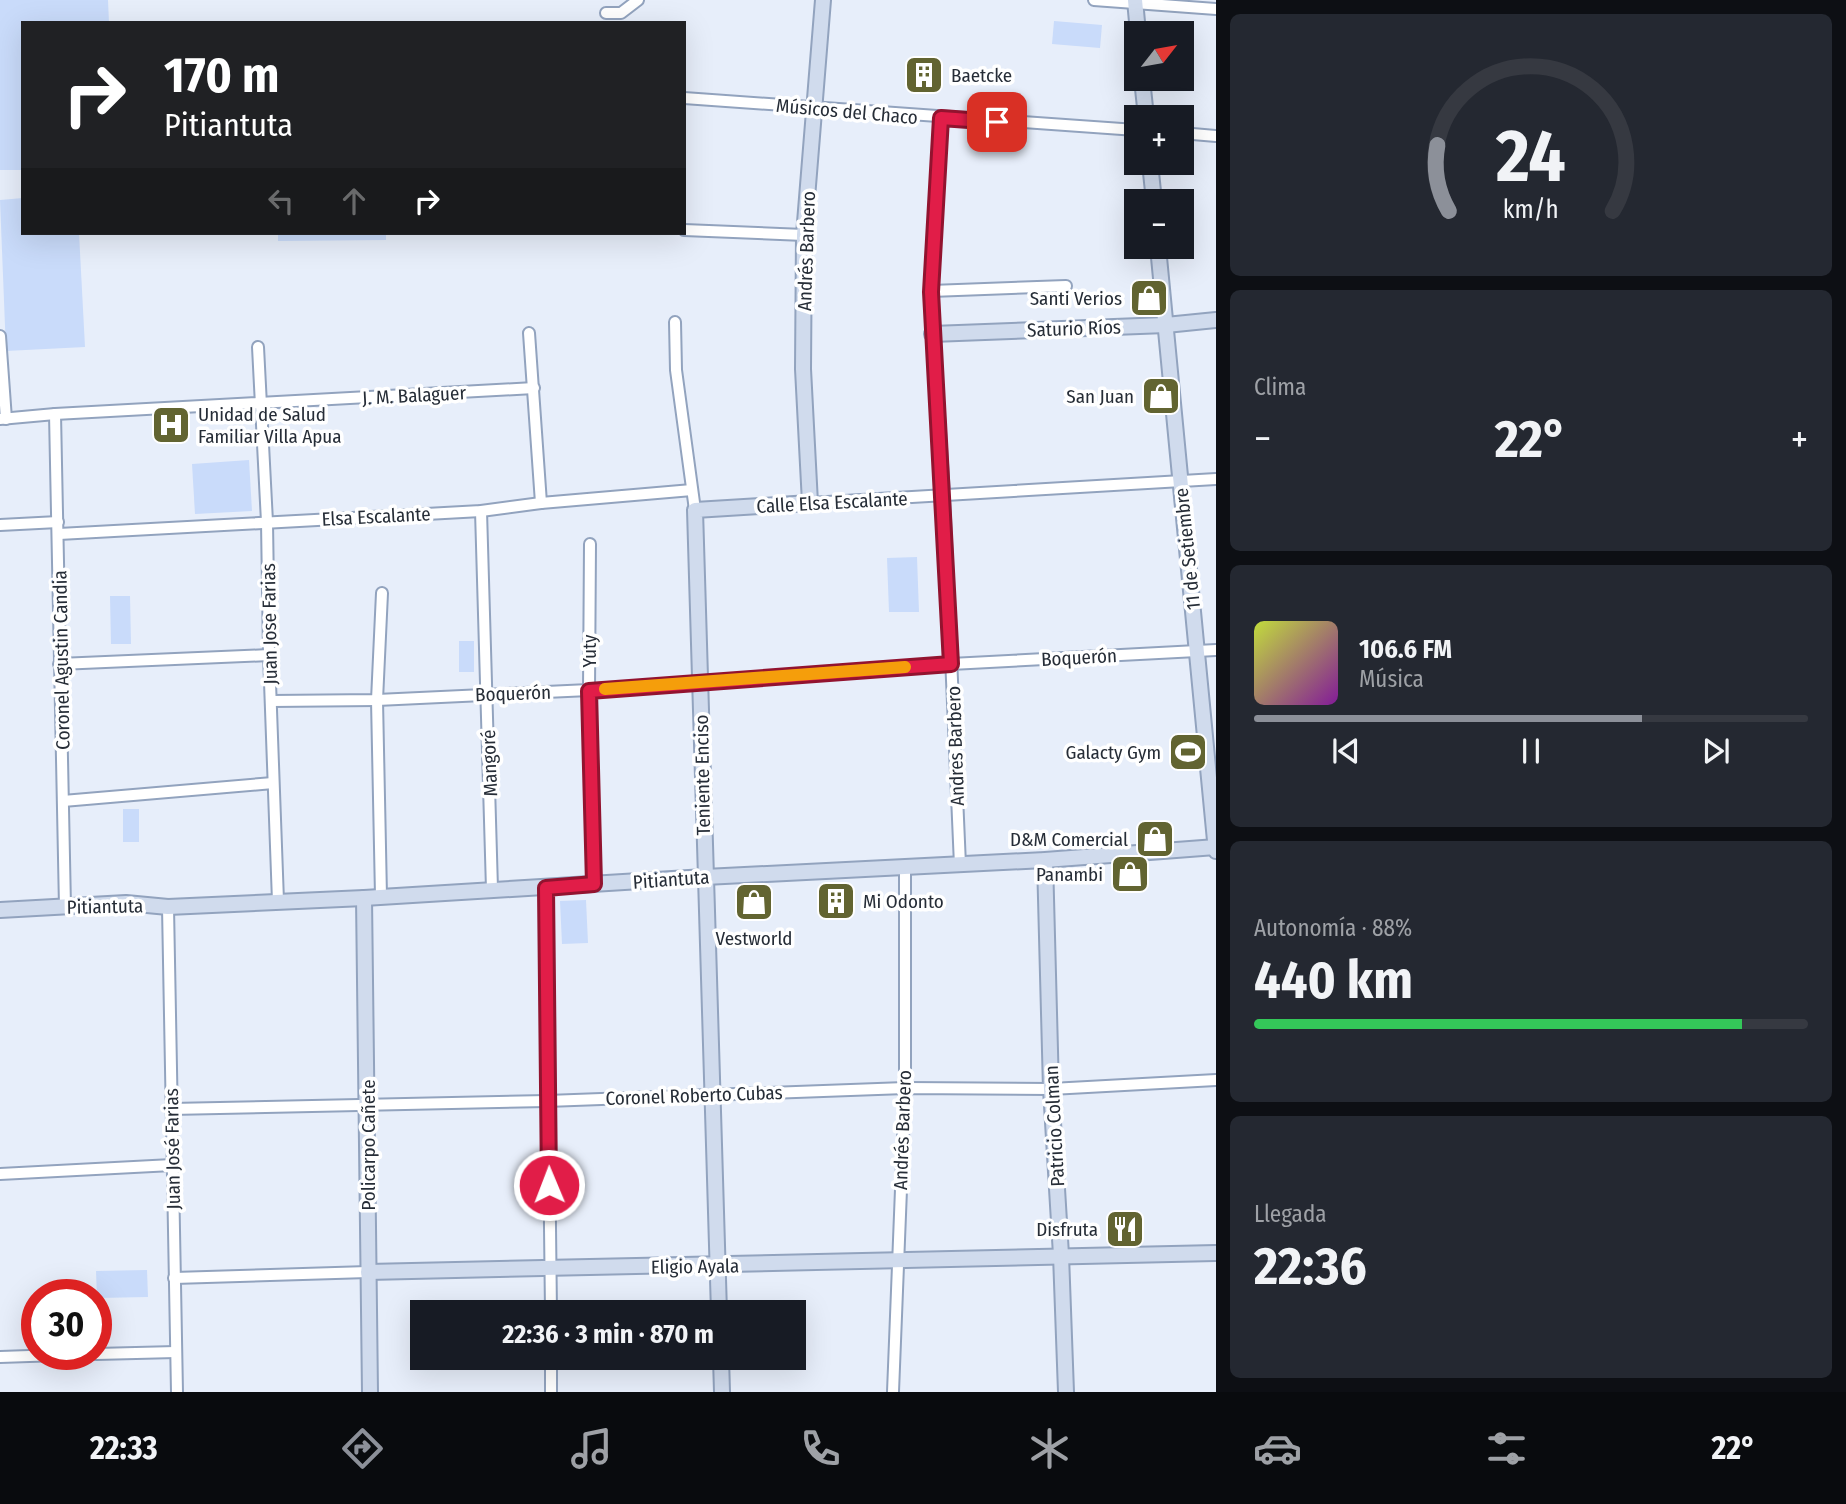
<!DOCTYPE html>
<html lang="es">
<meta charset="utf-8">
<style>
:root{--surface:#171b24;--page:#242831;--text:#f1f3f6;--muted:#9ea1a6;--line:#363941;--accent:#8c9099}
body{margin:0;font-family:"Fira Sans Condensed",sans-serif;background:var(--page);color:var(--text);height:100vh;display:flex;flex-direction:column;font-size:26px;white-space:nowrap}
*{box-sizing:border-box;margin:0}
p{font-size:23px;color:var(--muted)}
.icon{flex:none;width:38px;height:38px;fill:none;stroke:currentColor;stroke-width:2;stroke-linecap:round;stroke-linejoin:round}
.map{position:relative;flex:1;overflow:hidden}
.sheet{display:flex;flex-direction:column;gap:14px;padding:14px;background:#0d0f14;width:630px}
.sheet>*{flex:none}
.top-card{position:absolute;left:21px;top:21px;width:665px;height:214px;border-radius:0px;box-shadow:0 7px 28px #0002;background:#202124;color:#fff;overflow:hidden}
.needle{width:46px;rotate:59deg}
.tools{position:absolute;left:1124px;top:21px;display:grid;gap:14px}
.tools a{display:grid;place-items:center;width:70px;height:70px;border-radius:0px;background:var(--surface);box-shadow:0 7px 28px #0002;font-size:35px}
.speed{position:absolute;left:21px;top:1279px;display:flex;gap:14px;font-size:35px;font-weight:700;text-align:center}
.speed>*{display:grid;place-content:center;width:91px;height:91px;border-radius:50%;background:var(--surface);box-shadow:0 7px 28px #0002;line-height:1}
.speed .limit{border:10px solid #d22;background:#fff;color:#111}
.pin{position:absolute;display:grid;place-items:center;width:60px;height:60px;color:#fff;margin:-30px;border-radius:14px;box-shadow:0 4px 10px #0006}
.me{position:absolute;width:77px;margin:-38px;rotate:359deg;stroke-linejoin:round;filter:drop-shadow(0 0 5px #0008)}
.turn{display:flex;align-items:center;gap:24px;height:147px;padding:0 28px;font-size:32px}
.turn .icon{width:91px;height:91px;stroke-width:2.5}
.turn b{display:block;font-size:49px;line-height:60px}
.lanes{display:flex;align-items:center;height:66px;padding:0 28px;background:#0003;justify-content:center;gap:35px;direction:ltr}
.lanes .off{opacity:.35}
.big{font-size:52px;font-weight:700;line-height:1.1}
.sheet .card{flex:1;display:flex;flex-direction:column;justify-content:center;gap:10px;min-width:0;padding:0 24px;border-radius:10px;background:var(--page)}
.sheet .dial{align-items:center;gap:0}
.dial svg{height:182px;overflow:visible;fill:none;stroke:var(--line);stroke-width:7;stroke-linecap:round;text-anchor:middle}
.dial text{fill:var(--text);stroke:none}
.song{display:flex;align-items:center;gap:21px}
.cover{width:84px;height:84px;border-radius:10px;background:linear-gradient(135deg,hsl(70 70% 55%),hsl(290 70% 35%))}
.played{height:7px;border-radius:4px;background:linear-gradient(90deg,var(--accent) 70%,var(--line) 70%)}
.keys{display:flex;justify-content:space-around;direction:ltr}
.heat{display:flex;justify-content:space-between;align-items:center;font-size:38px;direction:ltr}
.charge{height:10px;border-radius:5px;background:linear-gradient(90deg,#34c759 88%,var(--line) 0)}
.trip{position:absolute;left:410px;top:1300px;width:396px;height:70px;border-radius:0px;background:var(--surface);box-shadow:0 7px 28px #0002;font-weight:700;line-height:70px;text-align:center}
.tabs{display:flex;height:112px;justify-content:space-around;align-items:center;background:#090b0e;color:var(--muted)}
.tabs .icon{width:49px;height:49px}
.tabs .active{color:var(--accent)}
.tabs b{font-size:32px;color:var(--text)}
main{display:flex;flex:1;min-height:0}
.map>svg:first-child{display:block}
.green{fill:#c9dbfa}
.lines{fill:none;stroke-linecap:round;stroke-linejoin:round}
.street-casing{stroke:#92a3be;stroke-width:14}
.secondary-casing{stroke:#92a3be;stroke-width:18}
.street{stroke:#fff;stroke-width:10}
.secondary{stroke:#d0dbed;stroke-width:14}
.route-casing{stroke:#92132f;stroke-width:18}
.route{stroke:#e11d48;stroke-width:12}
.slow{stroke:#f59e0b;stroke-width:12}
.labels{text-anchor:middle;stroke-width:7;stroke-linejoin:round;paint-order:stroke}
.poi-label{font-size:19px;fill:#262d37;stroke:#fff;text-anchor:end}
.street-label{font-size:19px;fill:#262d37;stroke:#fff}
</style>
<main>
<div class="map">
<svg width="1216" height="1392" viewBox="0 0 1216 1392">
<rect width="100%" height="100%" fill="#e7eefa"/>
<g class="green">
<path d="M 0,0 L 108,0 L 109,23 L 23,23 L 23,170 L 0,170 Z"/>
<path d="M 1054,21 L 1102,25 L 1100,48 L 1052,44 Z"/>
<path d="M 23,198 L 23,233 L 79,233 L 85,347 L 6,351 L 0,200 Z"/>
<path d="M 278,233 L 386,233 L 386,240 L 278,241 Z"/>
<path d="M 249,460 L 252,511 L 195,514 L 192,464 Z"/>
<path d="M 917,557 L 919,612 L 889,612 L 887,558 Z"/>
<path d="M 110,596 L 130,596 L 131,644 L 111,644 Z"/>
<rect x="459" y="641" width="15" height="31"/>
<rect x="123" y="809" width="16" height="33"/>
<path d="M 586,900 L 588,943 L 562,944 L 560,901 Z"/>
<path d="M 147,1270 L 148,1297 L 97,1298 L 96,1271 Z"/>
</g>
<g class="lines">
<defs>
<g id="street">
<path d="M 1094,0 L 1216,9"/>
<path d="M 606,13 L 621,13 L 638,0"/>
<path d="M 684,98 L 1136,130"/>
<path d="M 941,118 L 931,291 L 944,495 L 960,865"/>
<path d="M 1181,133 L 1216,136"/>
<path d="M 684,230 L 804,235"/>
<path d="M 931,291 L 1066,286"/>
<path d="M 675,322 L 676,370 L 695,510"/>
<path d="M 529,333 L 541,503"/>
<path d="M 0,336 L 6,419"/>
<path d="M 258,347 L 267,522 L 269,655 L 278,901"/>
<path d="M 55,414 L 65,907"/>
<path d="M 0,419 L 55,414 L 534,388"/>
<path d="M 810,503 L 1216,479"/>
<path d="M 481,511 L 492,889"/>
<path d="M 0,525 L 58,522"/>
<path d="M 59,534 L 481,511 L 541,503 L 692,490"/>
<path d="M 590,544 L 589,690 L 594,884"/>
<path d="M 59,664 L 269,655"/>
<path d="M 271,701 L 377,700 L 589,690 L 951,664 L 1216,650"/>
<path d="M 63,801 L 273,783"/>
<path d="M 546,888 L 551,1312"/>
<path d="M 381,896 L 377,700 L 382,593"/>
<path d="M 168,907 L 177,1392"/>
<path d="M 171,1109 L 547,1101 L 905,1088 L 1051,1089 L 1216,1080"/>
<path d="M 0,1174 L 172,1165"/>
<path d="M 174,1278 L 368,1272"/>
<path d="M 96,1354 L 176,1352"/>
<path d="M 0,1357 L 88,1354"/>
<path d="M 551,1392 L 551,1358"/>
<path d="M 893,1392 L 905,1088 L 905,868"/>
</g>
<g id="secondary">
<path d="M 1135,0 L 1138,33"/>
<path d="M 1142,79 L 1146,117"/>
<path d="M 1150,163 L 1154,201"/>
<path d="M 1158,247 L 1216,851"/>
<path d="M 932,334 L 1166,325 L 1216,320"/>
<path d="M 1045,860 L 1051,1089 L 1061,1255 L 1066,1392"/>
<path d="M 364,898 L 370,1392"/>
<path d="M 0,910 L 126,903 L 168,907 L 364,898 L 705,877 L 1045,860 L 1216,847"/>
<path d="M 368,1272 L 1216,1253"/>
<path d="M 719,1312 L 695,510 L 810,503 L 803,369 L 804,235 L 823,0"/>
<path d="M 721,1358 L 722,1392"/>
</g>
</defs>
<use href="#street" class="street-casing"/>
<use href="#secondary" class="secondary-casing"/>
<use href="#street" class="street"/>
<use href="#secondary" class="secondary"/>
</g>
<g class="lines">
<defs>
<path id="route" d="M 549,1185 L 546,888 L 594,884 L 589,691 L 951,664 L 931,292 L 941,118 L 997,122"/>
</defs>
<use href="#route" class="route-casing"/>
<use href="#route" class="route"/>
<path class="slow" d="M 605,689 L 905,667"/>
</g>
<defs>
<symbol id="building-square" viewBox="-11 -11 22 22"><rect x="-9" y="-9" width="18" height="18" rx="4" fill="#626431" stroke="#fff"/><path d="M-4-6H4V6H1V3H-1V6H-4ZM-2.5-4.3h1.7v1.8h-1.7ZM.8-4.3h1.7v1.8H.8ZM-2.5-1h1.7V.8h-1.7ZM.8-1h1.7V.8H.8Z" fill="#fff"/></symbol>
<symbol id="shop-square" viewBox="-11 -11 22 22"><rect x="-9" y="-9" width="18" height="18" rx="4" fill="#626431" stroke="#fff"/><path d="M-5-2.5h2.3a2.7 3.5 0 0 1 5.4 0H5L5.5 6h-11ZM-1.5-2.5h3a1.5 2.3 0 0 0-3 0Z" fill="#fff"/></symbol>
<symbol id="hospital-square" viewBox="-11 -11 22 22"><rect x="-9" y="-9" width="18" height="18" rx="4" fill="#626431" stroke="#fff"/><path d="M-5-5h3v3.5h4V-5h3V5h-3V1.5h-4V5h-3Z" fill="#fff"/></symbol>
<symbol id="stadium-square" viewBox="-11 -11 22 22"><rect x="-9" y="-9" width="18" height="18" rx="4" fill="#626431" stroke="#fff"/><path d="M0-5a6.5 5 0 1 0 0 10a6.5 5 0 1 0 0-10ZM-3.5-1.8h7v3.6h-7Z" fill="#fff"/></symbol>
<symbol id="restaurant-square" viewBox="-11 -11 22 22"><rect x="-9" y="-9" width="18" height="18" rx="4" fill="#626431" stroke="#fff"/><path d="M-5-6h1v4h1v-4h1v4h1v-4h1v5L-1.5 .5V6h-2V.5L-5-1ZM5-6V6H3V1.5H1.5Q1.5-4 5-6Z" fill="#fff"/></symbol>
</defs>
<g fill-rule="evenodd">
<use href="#building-square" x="902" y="53" width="44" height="44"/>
<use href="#shop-square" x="1127" y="276" width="44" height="44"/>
<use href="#shop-square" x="1139" y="374" width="44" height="44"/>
<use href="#hospital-square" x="149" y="403" width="44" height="44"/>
<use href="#stadium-square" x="1166" y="730" width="44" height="44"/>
<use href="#shop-square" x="1133" y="817" width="44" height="44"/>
<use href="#shop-square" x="1108" y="852" width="44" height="44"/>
<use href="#building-square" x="814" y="879" width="44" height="44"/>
<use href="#shop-square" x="732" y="880" width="44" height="44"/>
<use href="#restaurant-square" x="1103" y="1207" width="44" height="44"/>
</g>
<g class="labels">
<g class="poi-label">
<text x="951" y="82" text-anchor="start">Baetcke</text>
<text x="1122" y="305">Santi Verios</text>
<text x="1134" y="403">San Juan</text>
<text x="198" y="421" text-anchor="start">Unidad de Salud<tspan x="198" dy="22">Familiar Villa Apua</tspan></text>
<text x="1161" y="759">Galacty Gym</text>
<text x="1128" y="846">D&amp;M Comercial</text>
<text x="1103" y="881">Panambi</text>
<text x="863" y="908" text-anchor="start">Mi Odonto</text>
<text x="754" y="945" text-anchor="middle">Vestworld</text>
<text x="1098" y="1236">Disfruta</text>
</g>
<g class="street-label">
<text transform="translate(847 111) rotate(5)" y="7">Músicos del Chaco</text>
<text transform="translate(806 251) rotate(-88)" y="7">Andrés Barbero</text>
<text transform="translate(1074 328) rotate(-2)" y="7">Saturio Ríos</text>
<text transform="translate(414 395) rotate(-3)" y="7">J. M. Balaguer</text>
<text transform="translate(832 502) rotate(-3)" y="7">Calle Elsa Escalante</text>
<text transform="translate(376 516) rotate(-3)" y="7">Elsa Escalante</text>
<text transform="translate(1187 549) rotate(-96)" y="7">11 de Setiembre</text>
<text transform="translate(269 624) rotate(-91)" y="7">Juan Jose Farias</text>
<text transform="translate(589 651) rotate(-90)" y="7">Yuty</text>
<text transform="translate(1079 657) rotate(-3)" y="7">Boquerón</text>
<text transform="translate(61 660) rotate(-91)" y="7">Coronel Agustin Candia</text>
<text transform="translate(513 693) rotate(-2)" y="7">Boquerón</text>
<text transform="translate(955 746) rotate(-92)" y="7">Andres Barbero</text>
<text transform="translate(489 763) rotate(-92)" y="7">Mangoré</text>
<text transform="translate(702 775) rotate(-91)" y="7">Teniente Enciso</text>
<text transform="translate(671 879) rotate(-4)" y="7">Pitiantuta</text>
<text transform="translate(105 906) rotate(-1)" y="7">Pitiantuta</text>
<text transform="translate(694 1095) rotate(-2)" y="7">Coronel Roberto Cubas</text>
<text transform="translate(1054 1126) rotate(-93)" y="7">Patricio Colman</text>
<text transform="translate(902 1130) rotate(-88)" y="7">Andrés Barbero</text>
<text transform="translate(368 1145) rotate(-90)" y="7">Policarpo Cañete</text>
<text transform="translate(172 1149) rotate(-91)" y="7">Juan José Farias</text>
<text transform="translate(695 1266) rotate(-1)" y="7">Eligio Ayala</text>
</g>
</g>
</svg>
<div class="tools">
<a><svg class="needle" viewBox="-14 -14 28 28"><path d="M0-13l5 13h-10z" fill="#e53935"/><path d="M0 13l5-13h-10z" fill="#9ea1a6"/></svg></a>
<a>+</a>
<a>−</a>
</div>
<div class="speed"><div class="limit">30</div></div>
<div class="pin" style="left:997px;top:122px;background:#d93025"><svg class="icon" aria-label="arrive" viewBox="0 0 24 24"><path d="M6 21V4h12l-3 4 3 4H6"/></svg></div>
<svg class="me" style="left:549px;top:1185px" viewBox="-20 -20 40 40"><circle r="17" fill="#e11d48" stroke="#fff" stroke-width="3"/><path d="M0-11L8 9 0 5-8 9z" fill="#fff"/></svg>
<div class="trip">22:36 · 3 min · 870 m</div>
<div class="top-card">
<div class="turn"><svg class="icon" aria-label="right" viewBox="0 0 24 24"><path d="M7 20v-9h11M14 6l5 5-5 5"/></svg><div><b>170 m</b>Pitiantuta</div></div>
<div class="lanes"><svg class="icon off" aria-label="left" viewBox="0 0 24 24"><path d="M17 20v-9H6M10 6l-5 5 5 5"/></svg><svg class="icon off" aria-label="ahead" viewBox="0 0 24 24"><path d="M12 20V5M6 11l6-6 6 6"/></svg><svg class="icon" aria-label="right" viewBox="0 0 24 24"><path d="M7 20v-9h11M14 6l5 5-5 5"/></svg></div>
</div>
</div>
<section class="sheet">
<div class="card dial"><svg viewBox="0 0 100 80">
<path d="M14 69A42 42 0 1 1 86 69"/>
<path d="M14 69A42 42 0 0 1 9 40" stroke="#8c9099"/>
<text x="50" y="56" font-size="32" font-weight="700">24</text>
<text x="50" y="72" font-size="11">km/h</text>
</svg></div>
<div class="card"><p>Clima</p>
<div class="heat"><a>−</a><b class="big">22°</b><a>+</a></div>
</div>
<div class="card">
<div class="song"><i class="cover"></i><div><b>106.6 FM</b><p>Música</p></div></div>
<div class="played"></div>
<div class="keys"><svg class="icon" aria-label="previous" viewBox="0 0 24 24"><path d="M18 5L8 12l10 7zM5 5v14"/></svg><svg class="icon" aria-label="pause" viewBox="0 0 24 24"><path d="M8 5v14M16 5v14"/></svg><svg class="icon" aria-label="next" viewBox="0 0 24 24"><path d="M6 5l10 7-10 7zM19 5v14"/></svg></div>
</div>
<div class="card"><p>Autonomía · 88%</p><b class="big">440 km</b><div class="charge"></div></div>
<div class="card"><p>Llegada</p><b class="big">22:36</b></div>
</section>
</main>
<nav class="tabs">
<b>22:33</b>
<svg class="icon active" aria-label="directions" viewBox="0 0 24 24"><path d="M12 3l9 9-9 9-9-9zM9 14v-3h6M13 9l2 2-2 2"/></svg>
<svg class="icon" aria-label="music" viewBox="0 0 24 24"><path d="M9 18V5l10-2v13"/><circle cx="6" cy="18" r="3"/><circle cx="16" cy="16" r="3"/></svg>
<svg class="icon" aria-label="phone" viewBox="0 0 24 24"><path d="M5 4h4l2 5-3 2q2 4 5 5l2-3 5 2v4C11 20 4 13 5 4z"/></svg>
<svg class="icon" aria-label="climate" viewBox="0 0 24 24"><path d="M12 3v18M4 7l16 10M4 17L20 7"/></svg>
<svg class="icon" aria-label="car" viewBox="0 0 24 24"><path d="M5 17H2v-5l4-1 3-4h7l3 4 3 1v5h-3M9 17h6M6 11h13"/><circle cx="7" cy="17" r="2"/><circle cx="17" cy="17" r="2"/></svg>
<svg class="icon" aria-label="filters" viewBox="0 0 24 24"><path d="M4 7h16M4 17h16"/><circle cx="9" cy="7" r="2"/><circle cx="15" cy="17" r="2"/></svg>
<b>22°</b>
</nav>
